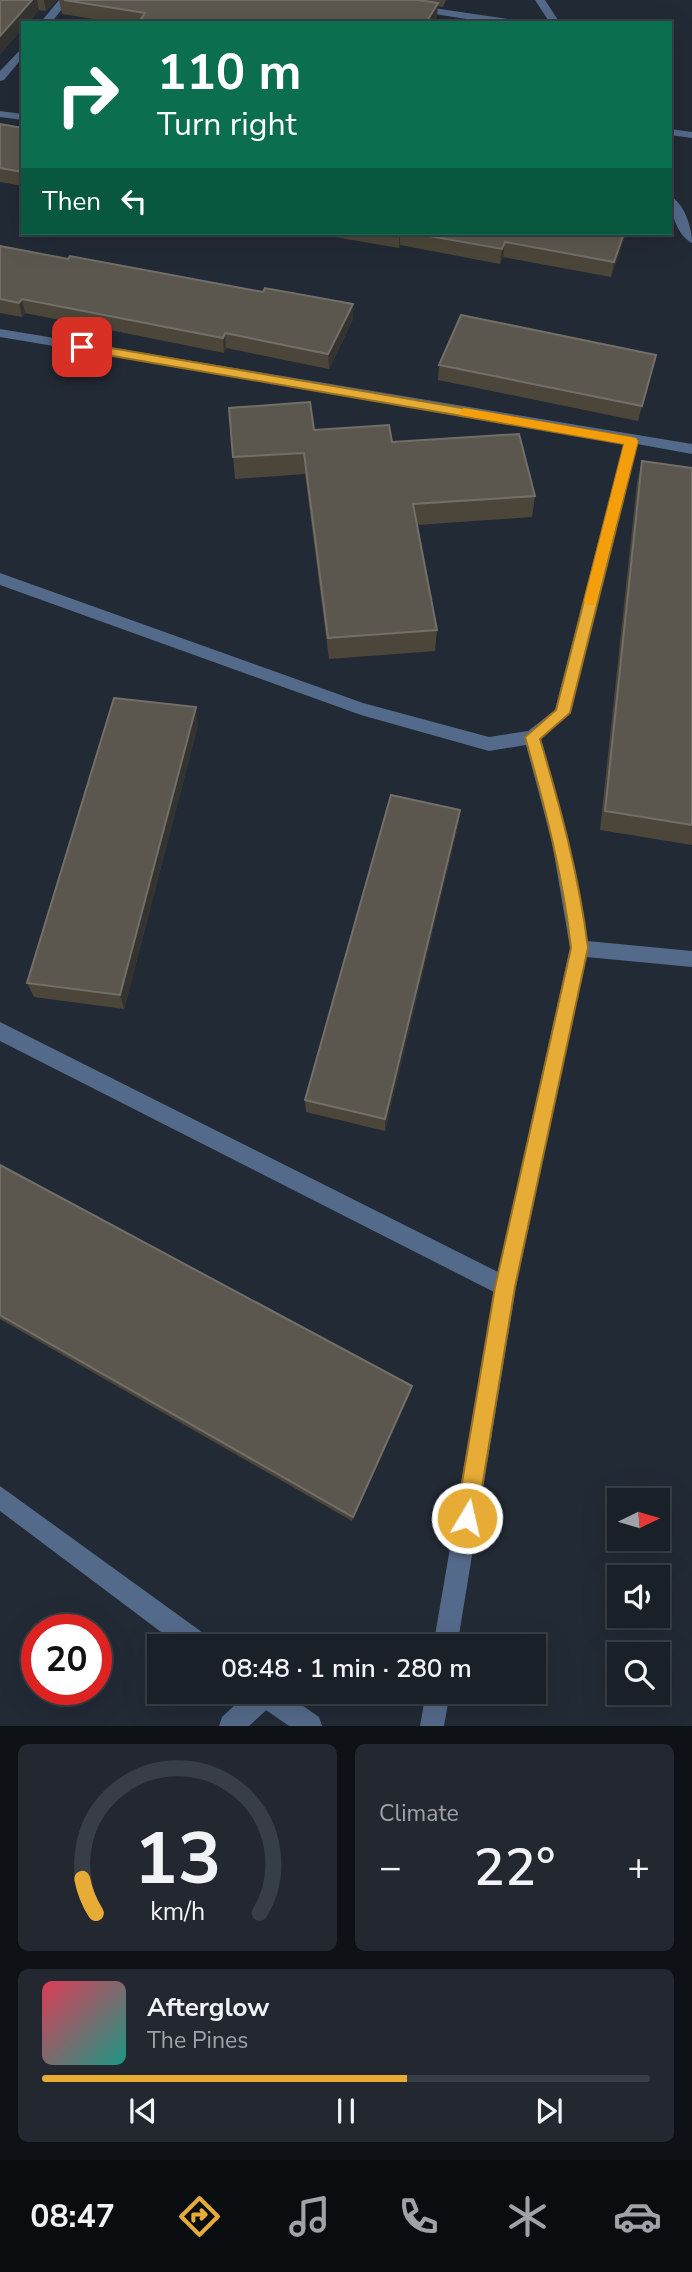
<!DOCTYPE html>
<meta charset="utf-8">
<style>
:root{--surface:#1a2028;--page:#232830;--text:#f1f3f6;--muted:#9fa3a8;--line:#383e45;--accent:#e6ac36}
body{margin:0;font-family:"Nunito Sans",sans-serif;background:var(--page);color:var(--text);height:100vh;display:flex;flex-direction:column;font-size:26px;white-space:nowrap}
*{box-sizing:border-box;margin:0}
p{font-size:23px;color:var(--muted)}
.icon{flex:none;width:38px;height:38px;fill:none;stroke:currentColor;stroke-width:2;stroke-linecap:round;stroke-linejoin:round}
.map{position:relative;height:1726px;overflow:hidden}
.sheet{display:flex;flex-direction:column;gap:18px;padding:18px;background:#0e1216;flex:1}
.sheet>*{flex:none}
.banner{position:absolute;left:21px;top:21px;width:651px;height:214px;border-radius:0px;box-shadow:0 7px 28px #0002,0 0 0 2px var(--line);background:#0b6e4f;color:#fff;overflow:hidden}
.needle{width:46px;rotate:85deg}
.tools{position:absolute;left:607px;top:1488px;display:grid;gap:14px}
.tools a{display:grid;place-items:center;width:63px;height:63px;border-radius:0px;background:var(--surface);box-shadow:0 7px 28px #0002,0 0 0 2px var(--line);font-size:35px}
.speed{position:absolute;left:21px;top:1614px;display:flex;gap:14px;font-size:35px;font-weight:700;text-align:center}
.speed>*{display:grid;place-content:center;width:91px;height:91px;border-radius:50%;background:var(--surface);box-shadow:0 7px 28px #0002,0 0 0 2px var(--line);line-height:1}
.speed .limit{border:10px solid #d22;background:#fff;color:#111}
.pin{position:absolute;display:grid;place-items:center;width:60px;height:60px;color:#fff;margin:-30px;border-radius:14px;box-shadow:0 4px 10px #0006}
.me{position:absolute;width:77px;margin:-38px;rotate:9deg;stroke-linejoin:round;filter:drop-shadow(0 0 5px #0008)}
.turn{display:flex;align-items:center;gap:24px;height:147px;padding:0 21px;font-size:32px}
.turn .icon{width:91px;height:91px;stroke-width:2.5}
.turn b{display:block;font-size:49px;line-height:60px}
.then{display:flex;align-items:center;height:66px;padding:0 21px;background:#0003;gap:14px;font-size:26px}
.big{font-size:52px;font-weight:600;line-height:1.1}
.sheet .widget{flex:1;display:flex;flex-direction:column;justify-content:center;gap:10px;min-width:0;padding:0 24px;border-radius:10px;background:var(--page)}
.sheet .dial{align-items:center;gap:0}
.dial svg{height:182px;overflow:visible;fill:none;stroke:var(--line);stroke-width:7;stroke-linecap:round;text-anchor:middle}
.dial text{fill:var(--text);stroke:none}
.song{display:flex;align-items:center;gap:21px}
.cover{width:84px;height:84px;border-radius:10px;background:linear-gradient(135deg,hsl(350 70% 55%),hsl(170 70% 35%))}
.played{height:7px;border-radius:4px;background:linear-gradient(90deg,var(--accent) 60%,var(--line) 60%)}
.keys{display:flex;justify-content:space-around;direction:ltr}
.heat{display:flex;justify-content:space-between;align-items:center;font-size:38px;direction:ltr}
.sheet .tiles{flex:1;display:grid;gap:18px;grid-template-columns:1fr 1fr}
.widget:last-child{grid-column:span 2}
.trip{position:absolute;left:147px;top:1634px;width:399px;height:70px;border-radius:0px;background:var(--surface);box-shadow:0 7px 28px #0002,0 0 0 2px var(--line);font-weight:600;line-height:70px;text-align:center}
.menu{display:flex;height:112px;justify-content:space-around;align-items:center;background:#0a0d10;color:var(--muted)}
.menu .icon{width:49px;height:49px}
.menu .active{color:var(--accent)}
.menu b{font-size:32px;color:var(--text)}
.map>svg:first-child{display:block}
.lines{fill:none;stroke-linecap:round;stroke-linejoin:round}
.lane{fill:#546a8a;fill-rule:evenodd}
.street{fill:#546a8a;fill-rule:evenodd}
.wall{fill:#4c463a}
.shaded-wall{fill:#343330}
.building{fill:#5c574e;stroke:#726f68;stroke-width:2}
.route{fill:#e6ac36;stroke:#967023;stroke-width:2}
.slow{fill:#f59e0b}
</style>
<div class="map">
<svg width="692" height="1726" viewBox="0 0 692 1726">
<rect width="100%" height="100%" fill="#222a35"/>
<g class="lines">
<g class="lane">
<path d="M 59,0 L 69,0 L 51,23 L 40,23 Z"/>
<path d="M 413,5 L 508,19 L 513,22 L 492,23 L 409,10 L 409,6 Z"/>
<path d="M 23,47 L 23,57 L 4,80 L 0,81 L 0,71 Z"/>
<path d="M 0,111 L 23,114 L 23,120 L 0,117 Z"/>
<path d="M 670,129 L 692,132 L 692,138 L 670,135 Z"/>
<path d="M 0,329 L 692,444 L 692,454 L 637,444 L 570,713 L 541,739 L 569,842 L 587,941 L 692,951 L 692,967 L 586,957 L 516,1287 L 457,1647 L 433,1647 L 494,1292 L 0,1041 L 0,1022 L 498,1272 L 570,948 L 552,842 L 526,745 L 489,751 L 361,715 L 0,585 L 0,573 L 363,703 L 489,737 L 528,731 L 555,710 L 624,442 L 0,337 Z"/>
<path d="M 0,1486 L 210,1638 L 213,1647 L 181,1647 L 0,1511 Z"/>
<path d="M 250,1692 L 283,1692 L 319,1717 L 322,1726 L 289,1726 L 253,1701 Z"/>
<path d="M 426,1692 L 450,1692 L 444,1726 L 420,1726 Z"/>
</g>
<g class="street">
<path d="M 535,0 L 545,0 L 560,23 L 550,23 Z"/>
<path d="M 670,196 C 684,203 692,227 692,243 C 677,236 670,211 670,196 Z"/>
<path d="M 249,1692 L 277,1694 L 274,1703 L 249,1726 L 219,1726 L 222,1717 Z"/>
</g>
</g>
<g class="wall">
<path d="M 0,0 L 57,0 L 46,11 L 39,10 L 0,54 Z"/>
<path d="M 59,0 L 446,0 L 443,7 L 437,6 L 437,17 L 434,22 L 435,23 L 118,23 L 62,14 Z"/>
<path d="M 0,124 L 23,128 L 23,186 L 0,182 Z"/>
<path d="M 311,233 L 626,233 L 611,277 L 503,257 L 500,264 L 400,245 L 399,248 Z"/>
<path d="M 0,246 L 353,319 L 329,369 L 226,348 L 224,353 L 25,313 L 22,317 L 0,313 Z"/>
<path d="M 656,355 L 638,421 L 438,380 L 439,365 Z"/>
<path d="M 229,408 L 314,430 L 535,496 L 532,517 L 417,525 L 437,630 L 435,651 L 329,659 L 305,474 L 235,479 Z"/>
<path d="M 642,461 L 692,468 L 692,845 L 600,830 L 637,483 Z"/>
<path d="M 198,725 L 124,1009 L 34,997 L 27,983 Z"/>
<path d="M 460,810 L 458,826 L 385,1131 L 306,1112 L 305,1100 Z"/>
<path d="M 0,1165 L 412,1386 L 410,1394 L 352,1521 L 0,1319 Z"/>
</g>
<g class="shaded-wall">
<path d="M 32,0 L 37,0 L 39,10 L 28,23 L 23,23 L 23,28 L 0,54 L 0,36 Z"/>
<path d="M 44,0 L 57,0 L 46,11 Z"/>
<path d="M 438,3 L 437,17 L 434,23 L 427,21 Z"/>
<path d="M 399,233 L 400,233 L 400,245 L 399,248 Z"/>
<path d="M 624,233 L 626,233 L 611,277 L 614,262 Z"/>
<path d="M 505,242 L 503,257 L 500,264 L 502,249 Z"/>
<path d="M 22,299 L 25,313 L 22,317 L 19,303 Z"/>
<path d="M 353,304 L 353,319 L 329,369 L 328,354 Z"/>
<path d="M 225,333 L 226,348 L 224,353 L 223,338 Z"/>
<path d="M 196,707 L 198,725 L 124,1009 L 120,995 Z"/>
<path d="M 460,810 L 458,826 L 385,1131 L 385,1119 Z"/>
<path d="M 412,1386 L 410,1394 L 352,1521 L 353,1517 Z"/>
</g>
<g class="building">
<path d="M 0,0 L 32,0 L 0,36 Z"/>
<path d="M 64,0 L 418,0 L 438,3 L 427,21 L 435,23 L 138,23 L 145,13 Z"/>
<path d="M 0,124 L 23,128 L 23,172 L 0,168 Z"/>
<path d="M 413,233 L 624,233 L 614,262 L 505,242 L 502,249 Z"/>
<path d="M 0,246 L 68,259 L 70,256 L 263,292 L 265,288 L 353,304 L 328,354 L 225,333 L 223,338 L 22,299 L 19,303 L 0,299 Z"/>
<path d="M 461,315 L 656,355 L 642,406 L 439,365 Z"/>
<path d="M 310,402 L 314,430 L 389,425 L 392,442 L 519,434 L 535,496 L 413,504 L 437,630 L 328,638 L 304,453 L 233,457 L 229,408 Z"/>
<path d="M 642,461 L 692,468 L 692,825 L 605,811 Z"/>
<path d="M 114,698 L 196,707 L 120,995 L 27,983 Z"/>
<path d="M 391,795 L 460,810 L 385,1119 L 305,1100 Z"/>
<path d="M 0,1165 L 412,1386 L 353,1517 L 0,1315 Z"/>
</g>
<path class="route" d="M 82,343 L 631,437 L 638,441 L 570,713 L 540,739 C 561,809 579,876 588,948 L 515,1287 L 477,1518 L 474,1526 L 467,1529 L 459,1526 L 456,1518 L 495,1287 L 571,948 C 563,876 545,807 525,737 L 556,710 L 624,444 L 78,350 L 76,347 Z"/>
<path class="slow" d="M 464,408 L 636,438 L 638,441 L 595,605 L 586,605 L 584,601 L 624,444 L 460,415 L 460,410 Z"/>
</svg>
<div class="tools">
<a><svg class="needle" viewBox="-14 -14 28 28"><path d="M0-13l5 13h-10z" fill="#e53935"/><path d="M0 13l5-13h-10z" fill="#9fa3a8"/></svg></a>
<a><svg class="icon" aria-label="sound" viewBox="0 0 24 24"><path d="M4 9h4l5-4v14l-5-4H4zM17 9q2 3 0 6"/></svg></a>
<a><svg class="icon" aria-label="search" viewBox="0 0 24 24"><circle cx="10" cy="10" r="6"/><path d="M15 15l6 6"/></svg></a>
</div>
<div class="speed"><div class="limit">20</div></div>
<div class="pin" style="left:82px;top:347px;background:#d93025"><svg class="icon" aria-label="arrive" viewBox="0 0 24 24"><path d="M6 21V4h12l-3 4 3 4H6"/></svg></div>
<svg class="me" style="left:467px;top:1518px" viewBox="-20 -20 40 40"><circle r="17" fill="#e6ac36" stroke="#fff" stroke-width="3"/><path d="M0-11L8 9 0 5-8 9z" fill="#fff"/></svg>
<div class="trip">08:48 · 1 min · 280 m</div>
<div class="banner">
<div class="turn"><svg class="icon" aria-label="right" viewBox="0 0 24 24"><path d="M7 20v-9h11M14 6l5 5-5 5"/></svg><div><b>110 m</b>Turn right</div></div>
<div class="then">Then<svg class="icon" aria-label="left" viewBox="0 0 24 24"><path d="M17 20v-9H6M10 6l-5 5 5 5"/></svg></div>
</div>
</div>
<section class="sheet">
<div class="tiles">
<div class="widget dial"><svg viewBox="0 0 100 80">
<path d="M14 69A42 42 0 1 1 86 69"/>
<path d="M14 69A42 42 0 0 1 8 54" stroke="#e6ac36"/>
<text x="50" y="56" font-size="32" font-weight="700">13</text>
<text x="50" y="72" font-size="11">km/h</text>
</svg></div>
<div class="widget"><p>Climate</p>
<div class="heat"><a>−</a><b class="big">22°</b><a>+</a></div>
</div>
<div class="widget">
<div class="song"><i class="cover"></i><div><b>Afterglow</b><p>The Pines</p></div></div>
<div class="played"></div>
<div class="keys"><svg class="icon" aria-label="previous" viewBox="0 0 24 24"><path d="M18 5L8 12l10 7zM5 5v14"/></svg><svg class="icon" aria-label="pause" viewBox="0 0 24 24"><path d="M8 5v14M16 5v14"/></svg><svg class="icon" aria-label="next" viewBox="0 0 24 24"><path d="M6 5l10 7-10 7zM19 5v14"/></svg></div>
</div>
</div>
</section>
<nav class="menu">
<b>08:47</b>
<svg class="icon active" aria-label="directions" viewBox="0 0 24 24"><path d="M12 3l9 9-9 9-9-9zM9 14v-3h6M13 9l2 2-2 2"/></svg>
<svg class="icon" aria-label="music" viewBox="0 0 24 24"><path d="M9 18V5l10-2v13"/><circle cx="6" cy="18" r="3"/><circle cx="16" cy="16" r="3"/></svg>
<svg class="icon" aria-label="phone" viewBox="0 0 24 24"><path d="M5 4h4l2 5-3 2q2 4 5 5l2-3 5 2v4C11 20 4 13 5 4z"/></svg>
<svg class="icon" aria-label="climate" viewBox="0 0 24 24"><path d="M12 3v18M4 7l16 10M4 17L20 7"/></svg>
<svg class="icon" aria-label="car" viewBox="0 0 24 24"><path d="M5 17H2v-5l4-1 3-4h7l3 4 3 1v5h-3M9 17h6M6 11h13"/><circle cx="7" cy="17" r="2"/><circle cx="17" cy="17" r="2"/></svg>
</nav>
